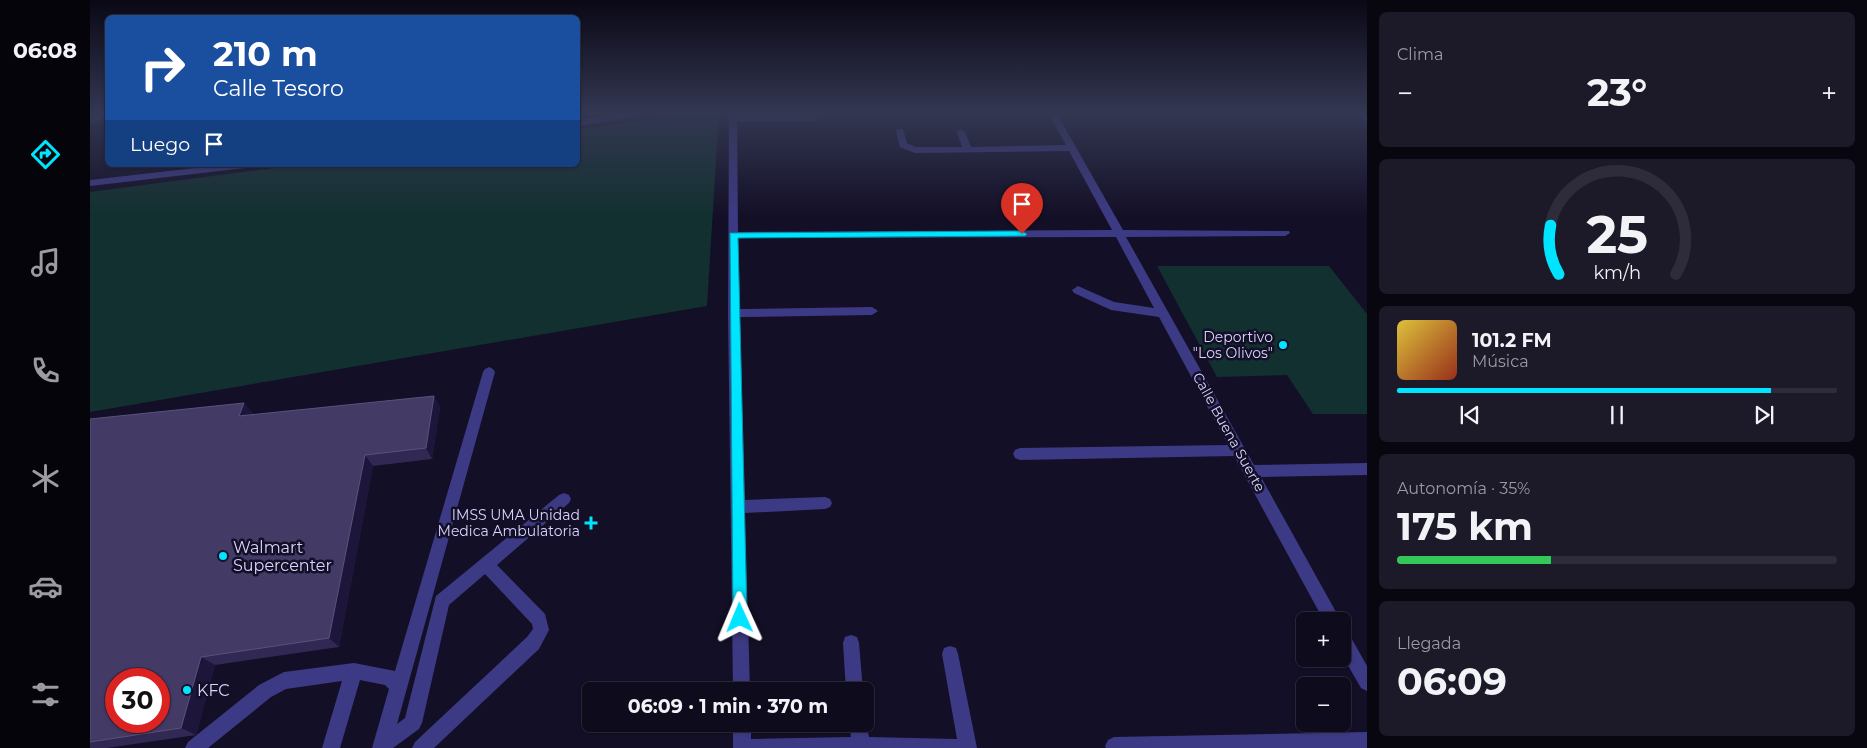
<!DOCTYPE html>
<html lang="es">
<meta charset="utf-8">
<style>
:root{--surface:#0e0b1c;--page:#1c1929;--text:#f1f3f6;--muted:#9b9ba3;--line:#2e2b3b;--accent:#00e5ff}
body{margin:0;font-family:Montserrat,sans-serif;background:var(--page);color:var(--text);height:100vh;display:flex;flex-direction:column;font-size:19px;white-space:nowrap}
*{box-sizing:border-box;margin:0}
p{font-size:16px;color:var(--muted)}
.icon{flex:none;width:28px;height:28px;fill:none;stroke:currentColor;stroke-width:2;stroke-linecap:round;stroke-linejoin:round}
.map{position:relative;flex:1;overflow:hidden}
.sheet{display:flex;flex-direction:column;gap:12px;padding:12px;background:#08060f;width:500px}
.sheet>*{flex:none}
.top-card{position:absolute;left:15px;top:15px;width:475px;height:152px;border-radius:8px;box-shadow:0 1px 4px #0004,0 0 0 1px var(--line);background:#1a4fa0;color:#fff;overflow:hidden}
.controls{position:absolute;left:1206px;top:612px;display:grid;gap:10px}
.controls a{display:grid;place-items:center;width:55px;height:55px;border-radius:8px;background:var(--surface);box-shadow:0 1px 4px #0004,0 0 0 1px var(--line);font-size:25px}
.speed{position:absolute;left:15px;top:668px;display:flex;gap:10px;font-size:25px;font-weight:700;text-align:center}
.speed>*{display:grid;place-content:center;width:65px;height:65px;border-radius:50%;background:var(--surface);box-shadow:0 1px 4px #0004,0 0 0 1px var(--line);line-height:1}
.speed .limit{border:8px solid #d22;background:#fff;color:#111}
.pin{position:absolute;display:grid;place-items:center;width:42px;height:42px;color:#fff;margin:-51px -21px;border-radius:50% 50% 50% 0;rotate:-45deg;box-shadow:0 0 5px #0007}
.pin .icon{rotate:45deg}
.me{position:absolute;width:55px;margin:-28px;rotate:359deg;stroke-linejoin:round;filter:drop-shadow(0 0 4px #0008)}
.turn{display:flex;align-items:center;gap:18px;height:105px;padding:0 25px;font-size:22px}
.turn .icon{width:65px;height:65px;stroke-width:2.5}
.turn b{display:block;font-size:35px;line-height:42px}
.then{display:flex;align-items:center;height:48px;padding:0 25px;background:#0003;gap:10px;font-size:19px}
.big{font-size:38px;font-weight:700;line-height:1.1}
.sheet .widget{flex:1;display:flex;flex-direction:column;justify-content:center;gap:8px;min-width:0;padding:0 18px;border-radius:8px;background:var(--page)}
.sheet .dial{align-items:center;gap:0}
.dial svg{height:130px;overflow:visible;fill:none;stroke:var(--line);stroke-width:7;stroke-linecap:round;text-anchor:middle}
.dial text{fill:var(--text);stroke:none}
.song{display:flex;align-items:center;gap:15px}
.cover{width:60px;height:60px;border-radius:8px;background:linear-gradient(135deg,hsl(50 70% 55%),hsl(10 70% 35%))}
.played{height:5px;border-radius:2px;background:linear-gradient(90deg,var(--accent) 85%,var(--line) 85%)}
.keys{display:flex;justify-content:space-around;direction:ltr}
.heat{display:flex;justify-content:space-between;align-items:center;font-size:28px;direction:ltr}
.charge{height:8px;border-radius:4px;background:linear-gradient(90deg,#34c759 35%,var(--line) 0)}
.trip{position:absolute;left:492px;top:682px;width:292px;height:50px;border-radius:8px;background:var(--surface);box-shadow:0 1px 4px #0004,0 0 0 1px var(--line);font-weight:700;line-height:50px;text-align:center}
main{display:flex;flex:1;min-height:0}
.dock{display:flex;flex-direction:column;width:90px;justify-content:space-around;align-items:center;background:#06040b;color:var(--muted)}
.dock .icon{width:35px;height:35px}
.dock .on{color:var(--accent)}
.dock b{font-size:22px;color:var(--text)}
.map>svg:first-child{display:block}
.green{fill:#12302f}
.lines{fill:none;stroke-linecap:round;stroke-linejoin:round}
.minor{fill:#3d3a85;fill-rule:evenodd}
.wall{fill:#312854}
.shaded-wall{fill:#1d163a}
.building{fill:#433a66;stroke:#5a527e;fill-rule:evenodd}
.route{fill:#00e5ff;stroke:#0095a6}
.poi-dot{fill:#00e5ff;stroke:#130f26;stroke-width:2}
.labels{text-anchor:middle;stroke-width:5;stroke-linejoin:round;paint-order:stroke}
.poi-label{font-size:14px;fill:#d9d4ff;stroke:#130f26;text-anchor:end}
.street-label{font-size:14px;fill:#d9d4ff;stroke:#130f26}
.near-poi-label{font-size:16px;fill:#d9d4ff;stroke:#130f26;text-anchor:start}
</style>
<main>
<nav class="dock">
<b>06:08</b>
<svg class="icon on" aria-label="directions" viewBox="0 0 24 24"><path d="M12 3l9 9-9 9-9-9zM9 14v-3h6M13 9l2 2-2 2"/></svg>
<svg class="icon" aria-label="music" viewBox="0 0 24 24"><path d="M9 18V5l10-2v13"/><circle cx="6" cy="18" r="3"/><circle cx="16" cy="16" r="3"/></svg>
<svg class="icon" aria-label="phone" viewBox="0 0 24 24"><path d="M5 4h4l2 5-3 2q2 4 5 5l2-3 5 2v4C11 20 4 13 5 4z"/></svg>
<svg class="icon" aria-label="climate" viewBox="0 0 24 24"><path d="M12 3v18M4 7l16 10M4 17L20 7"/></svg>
<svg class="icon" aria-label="car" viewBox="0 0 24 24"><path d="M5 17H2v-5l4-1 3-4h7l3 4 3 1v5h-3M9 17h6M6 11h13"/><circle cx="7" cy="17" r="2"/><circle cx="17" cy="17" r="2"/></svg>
<svg class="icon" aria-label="filters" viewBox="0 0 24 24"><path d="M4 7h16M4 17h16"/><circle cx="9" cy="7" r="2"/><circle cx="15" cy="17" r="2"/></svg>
</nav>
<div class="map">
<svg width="1277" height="748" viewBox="0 0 1277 748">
<rect width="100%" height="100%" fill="#130f26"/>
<g class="green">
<path d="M 618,112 L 629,112 L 617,306 L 0,412 L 0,192 L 207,165 L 488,165 L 488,129 Z"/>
<path d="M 1067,266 L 1239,266 L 1277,314 L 1277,414 L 1223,414 L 1197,375 L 1127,377 Z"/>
</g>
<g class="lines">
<g class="minor">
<path d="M 13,112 L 18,112 L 18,116 L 0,124 L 0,118 Z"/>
<path d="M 536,112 L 557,112 L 553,115 L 488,126 L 488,120 Z"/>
<path d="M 639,112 L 647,112 L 647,115 L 724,115 L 728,118 L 724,121 L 647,121 L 648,232 L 1022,230 L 979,151 L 825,153 L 810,147 L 806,131 L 807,129 L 813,129 L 817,143 L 826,147 L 872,147 L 867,132 L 871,129 L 875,132 L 881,147 L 976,145 L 958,112 L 966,112 L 1033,230 L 1199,231 L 1200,233 L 1195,236 L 1036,237 L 1164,465 L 1277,463 L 1277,475 L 1171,477 L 1251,621 L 1234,621 L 1144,456 L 930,460 L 925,458 L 923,454 L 925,450 L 930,448 L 1138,445 L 1069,317 L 1021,310 L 984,293 L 982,290 L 988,286 L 1024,302 L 1064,308 L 1026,237 L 648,238 L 650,309 L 782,307 L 788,311 L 782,315 L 650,317 L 655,500 L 735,497 L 740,499 L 742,503 L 740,507 L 735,509 L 655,513 L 660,691 L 643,691 L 638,313 Z"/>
<path d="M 1265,112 L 1274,112 L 1277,114 L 1277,122 Z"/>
<path d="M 131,165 L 160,165 L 155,168 L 0,186 L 0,180 Z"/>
<path d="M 399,367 L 403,369 L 405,372 L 307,724 L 315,718 L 346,596 L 469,495 L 474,493 L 479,495 L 481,499 L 479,503 L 407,565 L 455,614 L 459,630 L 449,649 L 344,748 L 322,748 L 325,742 L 437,637 L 443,629 L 442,624 L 395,574 L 359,605 L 332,723 L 329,729 L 303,748 L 282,748 L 299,689 L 295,685 L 270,680 L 250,748 L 232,748 L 252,681 L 196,689 L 181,697 L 118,748 L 95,748 L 98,742 L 169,685 L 194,672 L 264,663 L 305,671 L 393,372 L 395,369 Z"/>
<path d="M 1252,630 L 1258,632 L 1277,666 L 1277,691 L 1271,688 L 1252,655 Z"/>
<path d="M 761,635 L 767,637 L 769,643 L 773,691 L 756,691 L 753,643 L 755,637 Z"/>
<path d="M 860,646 L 866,648 L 868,654 L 887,748 L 643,748 L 643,724 L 661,724 L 661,739 L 761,737 L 759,724 L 776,723 L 779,737 L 867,739 L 852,654 L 854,648 Z"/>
<path d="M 1277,732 L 1277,748 L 1016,748 L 1015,746 L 1018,740 L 1024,737 Z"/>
</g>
</g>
<path class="wall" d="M 344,396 L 350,407 L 342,459 L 283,466 L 249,647 L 125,665 L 106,735 L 17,748 L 0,748 L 0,419 L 164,414 L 163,415 Z"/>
<g class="shaded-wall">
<path d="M 344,396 L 350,407 L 342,459 L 336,448 Z"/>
<path d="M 154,403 L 164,414 L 159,428 L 149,416 Z"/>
<path d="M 275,455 L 283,466 L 249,647 L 239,638 Z"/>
<path d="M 111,657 L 125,665 L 106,735 L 91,728 Z"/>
</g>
<path class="building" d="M 344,396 L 336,448 L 275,455 L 239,638 L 111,657 L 91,728 L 0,742 L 0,419 L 154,403 L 149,416 ZM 26,679 L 69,679 L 69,721 L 26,721 Z"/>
<linearGradient id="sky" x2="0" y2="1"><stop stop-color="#0a0815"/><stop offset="0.52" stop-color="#333752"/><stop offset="1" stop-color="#333752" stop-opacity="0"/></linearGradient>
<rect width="1277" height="217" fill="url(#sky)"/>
<path class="route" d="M 932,231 L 937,234 L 935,236 L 648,238 L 657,618 L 655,623 L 650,625 L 645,623 L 643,618 L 640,233 Z"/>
<g class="poi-dot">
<circle cx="1193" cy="345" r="5"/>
<path d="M498.5 515.5h5v5h5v5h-5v5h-5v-5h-5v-5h5z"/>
<circle cx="133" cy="556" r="5"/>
<circle cx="97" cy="690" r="5"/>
</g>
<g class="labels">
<g class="poi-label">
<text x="1183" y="342">Deportivo<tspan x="1183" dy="16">"Los Olivos"</tspan></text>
<text x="490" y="520">IMSS UMA Unidad<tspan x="490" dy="16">Medica Ambulatoria</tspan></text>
</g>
<g class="street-label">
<text transform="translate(1139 432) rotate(61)" y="5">Calle Buena Suerte</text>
</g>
<g class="near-poi-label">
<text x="143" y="553">Walmart<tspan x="143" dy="18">Supercenter</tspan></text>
<text x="107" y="696">KFC</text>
</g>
</g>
</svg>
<div class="controls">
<a>+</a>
<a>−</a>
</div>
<div class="speed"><div class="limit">30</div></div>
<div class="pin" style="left:932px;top:234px;background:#d93025"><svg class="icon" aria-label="arrive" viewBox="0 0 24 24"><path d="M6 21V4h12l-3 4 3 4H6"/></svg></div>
<svg class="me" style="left:650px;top:618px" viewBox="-20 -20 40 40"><path d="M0-17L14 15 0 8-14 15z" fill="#00e5ff" stroke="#fff" stroke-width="4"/></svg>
<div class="trip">06:09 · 1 min · 370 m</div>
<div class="top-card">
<div class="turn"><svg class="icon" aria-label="right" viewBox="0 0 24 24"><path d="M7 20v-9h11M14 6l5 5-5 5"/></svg><div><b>210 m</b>Calle Tesoro</div></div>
<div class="then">Luego<svg class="icon" aria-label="arrive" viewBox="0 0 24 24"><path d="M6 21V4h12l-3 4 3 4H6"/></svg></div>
</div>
</div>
<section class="sheet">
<div class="widget"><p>Clima</p>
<div class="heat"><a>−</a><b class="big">23°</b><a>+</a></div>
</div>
<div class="widget dial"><svg viewBox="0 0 100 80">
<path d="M14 69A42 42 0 1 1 86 69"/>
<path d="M14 69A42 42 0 0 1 9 39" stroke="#00e5ff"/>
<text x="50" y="56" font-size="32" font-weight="700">25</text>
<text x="50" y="72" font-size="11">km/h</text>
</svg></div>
<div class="widget">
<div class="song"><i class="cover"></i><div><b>101.2 FM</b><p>Música</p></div></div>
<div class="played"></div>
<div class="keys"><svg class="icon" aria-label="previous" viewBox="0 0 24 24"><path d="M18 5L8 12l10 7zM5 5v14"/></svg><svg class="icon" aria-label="pause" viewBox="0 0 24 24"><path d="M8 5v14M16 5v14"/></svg><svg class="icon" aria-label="next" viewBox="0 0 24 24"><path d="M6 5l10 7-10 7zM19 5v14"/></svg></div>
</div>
<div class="widget"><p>Autonomía · 35%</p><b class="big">175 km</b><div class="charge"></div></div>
<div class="widget"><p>Llegada</p><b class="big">06:09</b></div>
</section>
</main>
